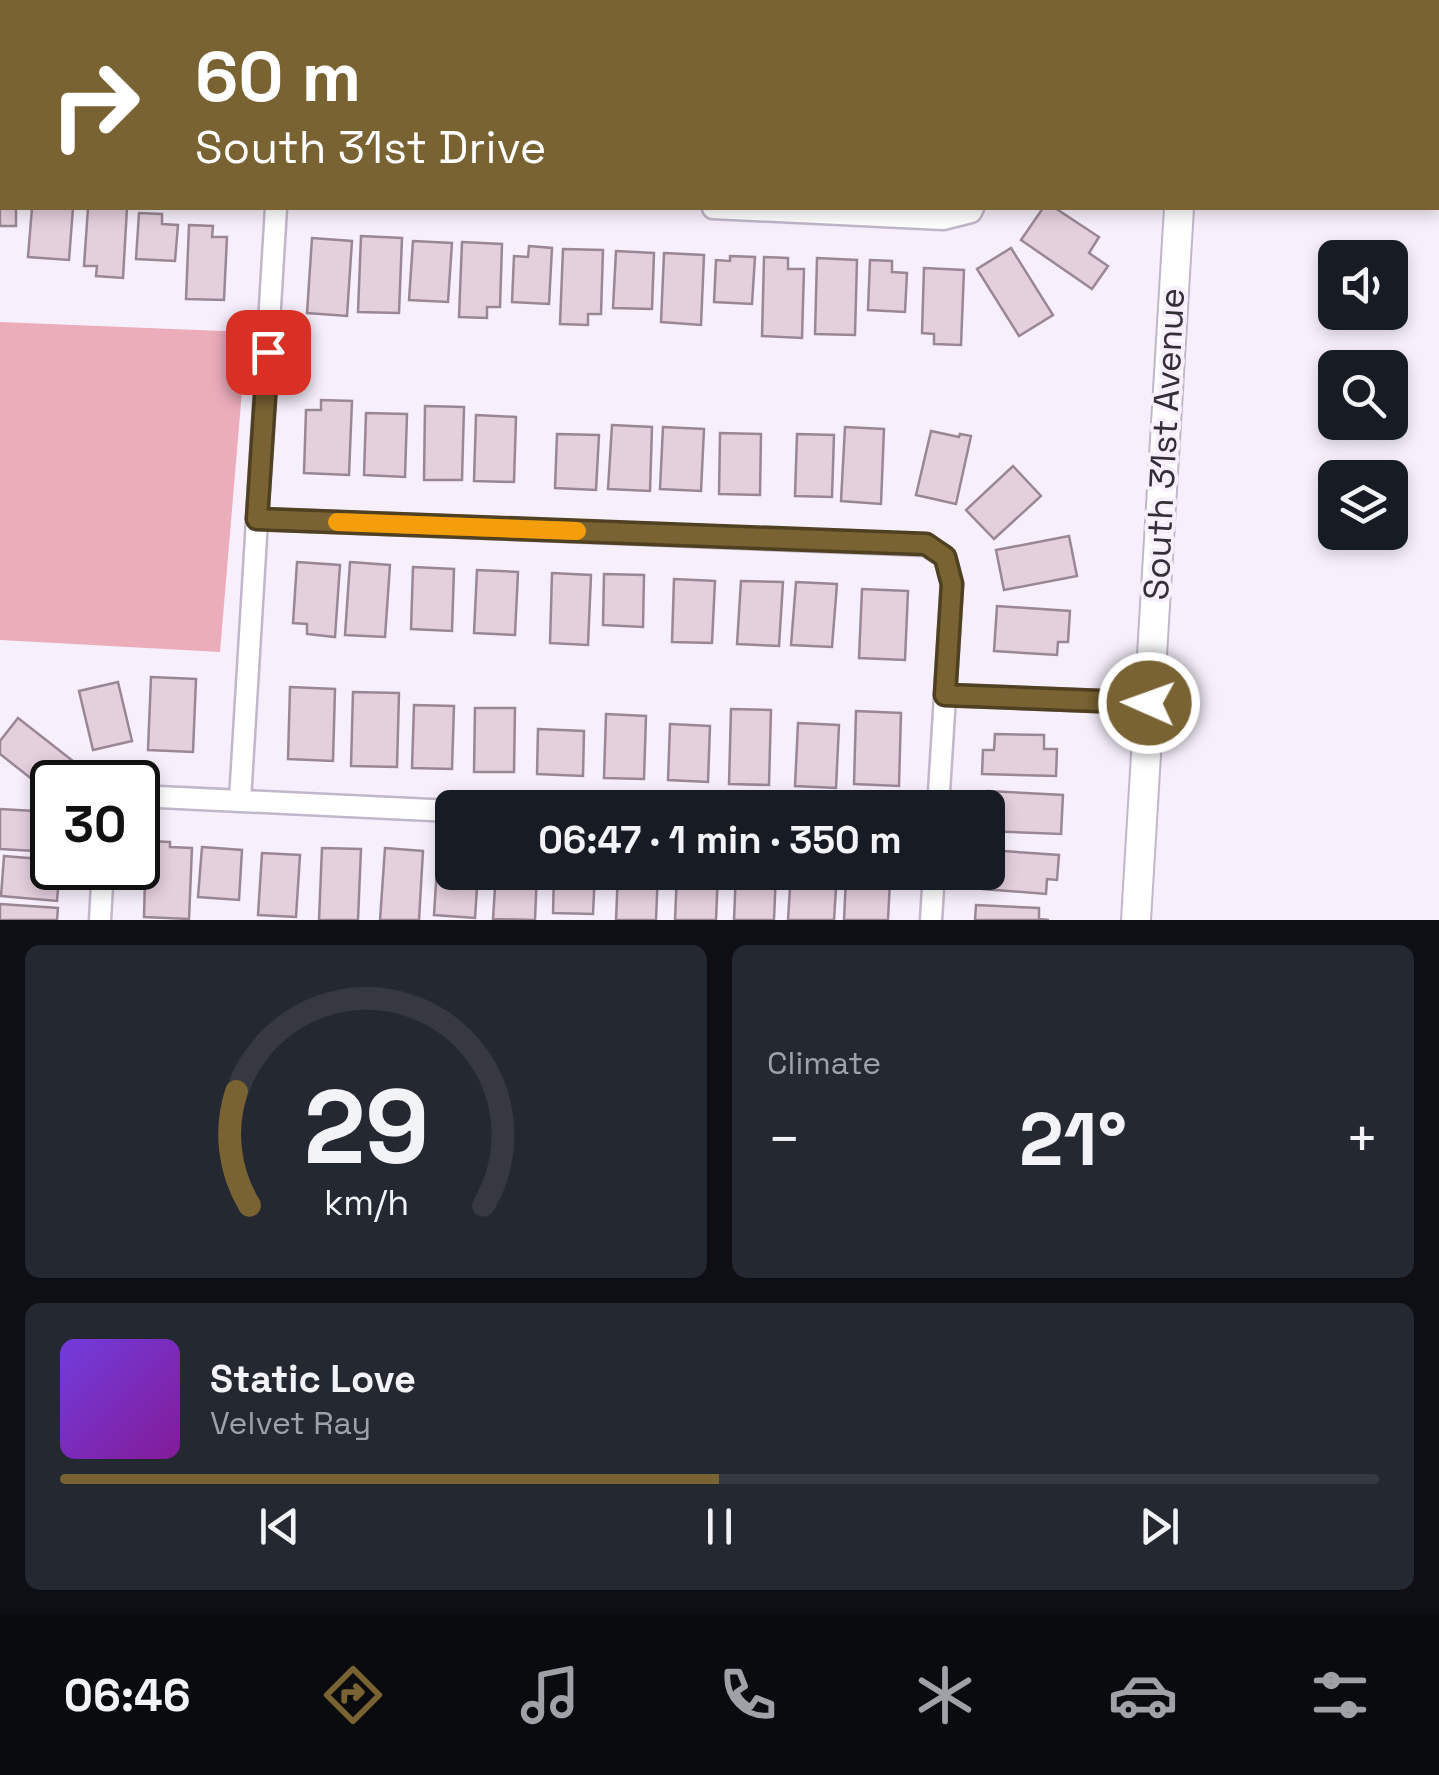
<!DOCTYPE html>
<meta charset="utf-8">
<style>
:root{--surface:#171b24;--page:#242831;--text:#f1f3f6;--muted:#9ea1a6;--line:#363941;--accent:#7a6333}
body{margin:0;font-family:"Space Grotesk",sans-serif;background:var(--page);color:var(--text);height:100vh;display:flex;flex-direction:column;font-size:38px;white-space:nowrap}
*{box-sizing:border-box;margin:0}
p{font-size:32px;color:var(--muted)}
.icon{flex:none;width:55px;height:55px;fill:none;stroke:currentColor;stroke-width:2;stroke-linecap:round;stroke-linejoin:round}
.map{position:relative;height:920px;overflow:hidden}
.side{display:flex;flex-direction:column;gap:25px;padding:25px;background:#0d0f14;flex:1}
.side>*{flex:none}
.hud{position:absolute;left:0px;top:0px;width:1440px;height:210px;box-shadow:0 5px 15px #0003;background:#7a6333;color:#fff;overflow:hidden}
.tools{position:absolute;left:1318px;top:240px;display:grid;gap:20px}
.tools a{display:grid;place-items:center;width:90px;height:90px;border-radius:15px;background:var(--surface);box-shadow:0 5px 15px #0003;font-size:50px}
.speed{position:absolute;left:30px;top:760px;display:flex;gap:20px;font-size:50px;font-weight:700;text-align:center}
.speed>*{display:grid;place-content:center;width:130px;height:130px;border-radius:50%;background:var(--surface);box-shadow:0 5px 15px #0003;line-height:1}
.speed .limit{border:5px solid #111;border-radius:15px;background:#fff;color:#111}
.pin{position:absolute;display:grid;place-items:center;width:85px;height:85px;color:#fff;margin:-42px;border-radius:20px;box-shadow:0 5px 15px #0006}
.me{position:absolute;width:110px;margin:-55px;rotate:272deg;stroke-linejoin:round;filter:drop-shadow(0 0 8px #0008)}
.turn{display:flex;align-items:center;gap:35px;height:210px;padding:0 30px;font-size:45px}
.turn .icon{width:130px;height:130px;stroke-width:2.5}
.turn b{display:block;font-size:70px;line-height:85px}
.big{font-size:75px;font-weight:600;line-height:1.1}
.side .card{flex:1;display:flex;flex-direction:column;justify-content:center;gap:15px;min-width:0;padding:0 35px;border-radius:15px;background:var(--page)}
.side .dial{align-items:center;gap:0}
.dial svg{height:260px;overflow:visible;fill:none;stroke:var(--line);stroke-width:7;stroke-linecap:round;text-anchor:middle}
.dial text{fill:var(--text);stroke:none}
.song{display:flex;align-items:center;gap:30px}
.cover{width:120px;height:120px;border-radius:15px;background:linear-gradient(135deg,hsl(260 70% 55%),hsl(290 70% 35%))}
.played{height:10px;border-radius:5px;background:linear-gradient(90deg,var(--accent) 50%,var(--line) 50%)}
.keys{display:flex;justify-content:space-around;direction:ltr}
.heat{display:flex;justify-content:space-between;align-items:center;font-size:55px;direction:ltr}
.side .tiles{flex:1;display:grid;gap:25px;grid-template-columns:1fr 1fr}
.card:last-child{grid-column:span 2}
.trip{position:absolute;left:435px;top:790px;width:570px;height:100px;border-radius:15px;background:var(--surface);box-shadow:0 5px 15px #0003;font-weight:600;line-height:100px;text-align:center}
.dock{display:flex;height:160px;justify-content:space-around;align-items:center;background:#090b0e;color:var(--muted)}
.dock .icon{width:70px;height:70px}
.dock .active{color:var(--accent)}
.dock b{font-size:45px;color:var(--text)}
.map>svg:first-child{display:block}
.green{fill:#ecadbb}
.building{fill:#e4cfdd;stroke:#9a8794;stroke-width:2.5}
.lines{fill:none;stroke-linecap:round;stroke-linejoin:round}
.street-casing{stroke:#c2b7ca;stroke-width:25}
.secondary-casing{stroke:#c2b7ca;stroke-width:32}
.path{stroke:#bbb5bf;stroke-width:4;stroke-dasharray:8 5;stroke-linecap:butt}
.street{stroke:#fff;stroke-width:20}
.secondary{stroke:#fff;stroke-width:28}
.route-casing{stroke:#4f4021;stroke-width:25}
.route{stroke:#7a6333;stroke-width:18}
.slow{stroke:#f59e0b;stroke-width:18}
.labels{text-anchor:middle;stroke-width:8;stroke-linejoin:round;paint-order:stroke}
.street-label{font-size:35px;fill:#332f37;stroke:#f7f0fc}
</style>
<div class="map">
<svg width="1439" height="920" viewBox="0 0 1439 920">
<rect width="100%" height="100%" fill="#f7f0fc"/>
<g class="green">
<path d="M 146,0 L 968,0 L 967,2 L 146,2 Z"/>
<path d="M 0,322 L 247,332 L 220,652 L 0,640 Z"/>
</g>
<g class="building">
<path d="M 1037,0 L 1102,0 L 1102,2 L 1036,2 Z"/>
<rect x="1298" y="0" width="72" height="2"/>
<path d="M 0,170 L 2,170 L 2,208 L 16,208 L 16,226 L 0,226 Z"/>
<path d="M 32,208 L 73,208 L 69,260 L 28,257 Z"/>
<path d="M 88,208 L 127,208 L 123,278 L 96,276 L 97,266 L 84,266 Z"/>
<path d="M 1043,208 L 1055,208 L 1099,237 L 1089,253 L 1108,266 L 1092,289 L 1021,240 Z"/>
<path d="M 139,213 L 162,214 L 162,224 L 178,225 L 175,261 L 136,259 Z"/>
<path d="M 189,225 L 213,226 L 212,237 L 227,237 L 224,300 L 186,299 Z"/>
<path d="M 361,236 L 402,238 L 399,313 L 358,312 Z"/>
<path d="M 312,238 L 352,241 L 347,316 L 307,313 Z"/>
<path d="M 413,241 L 452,243 L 448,302 L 409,300 Z"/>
<path d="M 462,242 L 502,244 L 500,307 L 487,307 L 487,318 L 459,317 Z"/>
<path d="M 529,246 L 552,248 L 549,304 L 512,302 L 514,256 L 528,257 Z"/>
<path d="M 1011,248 L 1053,315 L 1019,336 L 977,269 Z"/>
<path d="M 563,249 L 603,250 L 601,314 L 588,314 L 588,325 L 560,324 Z"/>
<path d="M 616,251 L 654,253 L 652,309 L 613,308 Z"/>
<path d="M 664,253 L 704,255 L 701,325 L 661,322 Z"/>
<path d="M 730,256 L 755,257 L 752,304 L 714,302 L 716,260 L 730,261 Z"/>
<path d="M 764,257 L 788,258 L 788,269 L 804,269 L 802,338 L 762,336 Z"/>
<path d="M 817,258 L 857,260 L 855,335 L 815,334 Z"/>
<path d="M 870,260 L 892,261 L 892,272 L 907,273 L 905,312 L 868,310 Z"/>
<path d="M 924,268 L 964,270 L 961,345 L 934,344 L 934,334 L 922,333 Z"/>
<path d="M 321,400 L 352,401 L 349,475 L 304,473 L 306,410 L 321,410 Z"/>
<path d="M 425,406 L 464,407 L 462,480 L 424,480 Z"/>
<path d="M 366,413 L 407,414 L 405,477 L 364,475 Z"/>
<path d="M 476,415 L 516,417 L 514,482 L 474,481 Z"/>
<path d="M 612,425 L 652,427 L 650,491 L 608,489 Z"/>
<path d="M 663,427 L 704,429 L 701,491 L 660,489 Z"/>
<path d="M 845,427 L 884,429 L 881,504 L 841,501 Z"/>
<path d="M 931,431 L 959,437 L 960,434 L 971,436 L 956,504 L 916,495 Z"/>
<path d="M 720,433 L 761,434 L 760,495 L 719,494 Z"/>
<path d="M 557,434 L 599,435 L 596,490 L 555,488 Z"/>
<path d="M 797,434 L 834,435 L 832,497 L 795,496 Z"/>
<path d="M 1013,466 L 1041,496 L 994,539 L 966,510 Z"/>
<path d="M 1069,536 L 1077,576 L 1004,590 L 996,550 Z"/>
<path d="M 297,562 L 340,565 L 335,637 L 307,634 L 307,624 L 293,623 Z"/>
<path d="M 350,562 L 390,565 L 385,637 L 345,635 Z"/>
<path d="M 413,567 L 454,569 L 452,631 L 411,629 Z"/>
<path d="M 477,570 L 518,572 L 515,635 L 474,633 Z"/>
<path d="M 552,573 L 591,575 L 588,645 L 550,643 Z"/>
<path d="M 604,574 L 644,575 L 643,627 L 603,625 Z"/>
<path d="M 674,579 L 715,581 L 712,643 L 672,642 Z"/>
<path d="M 741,581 L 783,582 L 779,646 L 737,644 Z"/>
<path d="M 796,582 L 837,584 L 832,647 L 791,645 Z"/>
<path d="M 862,589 L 908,591 L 905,660 L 859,658 Z"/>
<path d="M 997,606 L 1070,611 L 1068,642 L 1058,642 L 1057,655 L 994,651 Z"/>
<path d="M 151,677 L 196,679 L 193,752 L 148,750 Z"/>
<path d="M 118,682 L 132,741 L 93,750 L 79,691 Z"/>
<path d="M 290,687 L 335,689 L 333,761 L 288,759 Z"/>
<path d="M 353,692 L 399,693 L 397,767 L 351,766 Z"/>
<path d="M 414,705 L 454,706 L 452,769 L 412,768 Z"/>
<path d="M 475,708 L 515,708 L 514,772 L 474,772 Z"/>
<path d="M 731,709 L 771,710 L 769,785 L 729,784 Z"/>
<path d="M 856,711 L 901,713 L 899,786 L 854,784 Z"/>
<path d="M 606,714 L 646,716 L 644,779 L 604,778 Z"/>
<path d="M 18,718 L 78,765 L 64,782 L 52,782 L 52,795 L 0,754 L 0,741 Z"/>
<path d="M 798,723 L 839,725 L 836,788 L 795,786 Z"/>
<path d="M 670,724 L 710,726 L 708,782 L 668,780 Z"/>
<path d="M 538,729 L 584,731 L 583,776 L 537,774 Z"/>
<path d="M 995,734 L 1044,735 L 1044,749 L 1057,749 L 1056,776 L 982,774 L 983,750 L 994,750 Z"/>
<path d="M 988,791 L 1063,795 L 1061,834 L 988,831 Z"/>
<path d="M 0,809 L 52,812 L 52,852 L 0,849 Z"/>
<path d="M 146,841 L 170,842 L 170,847 L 192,848 L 189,919 L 144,917 Z"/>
<path d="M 202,847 L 242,850 L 239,900 L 198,897 Z"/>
<path d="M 322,848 L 361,849 L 358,920 L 319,920 Z"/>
<path d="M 385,848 L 423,851 L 419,920 L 380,920 Z"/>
<path d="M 988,850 L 1059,855 L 1057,880 L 1047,879 L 1046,894 L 983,889 L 984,872 L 988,872 Z"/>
<path d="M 438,851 L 452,852 L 452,872 L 478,872 L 475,918 L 434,915 Z"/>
<path d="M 262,853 L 300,855 L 296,917 L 258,915 Z"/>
<path d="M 4,856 L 52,860 L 51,877 L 59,877 L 57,901 L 1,896 Z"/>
<path d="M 496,872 L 537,872 L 535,920 L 493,919 Z"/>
<path d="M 554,872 L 595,872 L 593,914 L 553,913 Z"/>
<path d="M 618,872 L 658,872 L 656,920 L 616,920 Z"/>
<path d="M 677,872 L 718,873 L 716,920 L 675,920 Z"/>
<path d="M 736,872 L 776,872 L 774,920 L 734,920 Z"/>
<path d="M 791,872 L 837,872 L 834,920 L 788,920 Z"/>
<path d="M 846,878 L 890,880 L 888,920 L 844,920 Z"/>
<path d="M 0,904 L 58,908 L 57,920 L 0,920 Z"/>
<path d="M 976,905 L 1039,908 L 1039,919 L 1049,920 L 975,920 Z"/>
</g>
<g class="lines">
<defs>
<g id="street">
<path d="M 119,2 L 119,0"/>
<path d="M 991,2 L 991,0"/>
<path d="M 1420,2 L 1420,0"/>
<path d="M 1438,86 L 1439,86"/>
<path d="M 0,125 L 2,125"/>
<path d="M 713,208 L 943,219 L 971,212 L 973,208"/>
<path d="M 257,519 L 926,545 L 945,557 L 952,584 L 938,808"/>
<path d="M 945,695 L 1149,703"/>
<path d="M 138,796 L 452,811"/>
<path d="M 240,800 L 276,208"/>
<path d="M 100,920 L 103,868"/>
<path d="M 931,920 L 934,872"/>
</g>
<g id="secondary">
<path d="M 1199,2 L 1200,0"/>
<path d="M 1136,920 L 1179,208"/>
</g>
</defs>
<use href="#street" class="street-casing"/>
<use href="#secondary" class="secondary-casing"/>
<path class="path" d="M 804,2 L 807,0"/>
<use href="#street" class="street"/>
<use href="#secondary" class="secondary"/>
</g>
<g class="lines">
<defs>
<path id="route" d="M 268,352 L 257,519 L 926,544 L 945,557 L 952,584 L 945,695 L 1149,703"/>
</defs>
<use href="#route" class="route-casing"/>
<use href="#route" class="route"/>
<path class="slow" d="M 337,522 L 577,531"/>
</g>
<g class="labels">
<g class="street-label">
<text transform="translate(1164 444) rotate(-87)" y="12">South 31st Avenue</text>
</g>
</g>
</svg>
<div class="tools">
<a><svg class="icon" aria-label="sound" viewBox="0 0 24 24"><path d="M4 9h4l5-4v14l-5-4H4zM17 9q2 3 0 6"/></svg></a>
<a><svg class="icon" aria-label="search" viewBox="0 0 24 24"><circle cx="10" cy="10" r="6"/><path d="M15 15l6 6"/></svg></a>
<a><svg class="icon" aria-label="layers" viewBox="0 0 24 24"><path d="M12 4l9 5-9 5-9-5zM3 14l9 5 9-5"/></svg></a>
</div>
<div class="speed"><div class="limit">30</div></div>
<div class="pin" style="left:268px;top:352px;background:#d93025"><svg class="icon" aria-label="arrive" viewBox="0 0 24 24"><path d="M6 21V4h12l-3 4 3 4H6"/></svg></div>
<svg class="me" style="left:1149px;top:703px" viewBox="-20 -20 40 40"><circle r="17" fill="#7a6333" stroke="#fff" stroke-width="3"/><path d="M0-11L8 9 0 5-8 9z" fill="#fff"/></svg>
<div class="trip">06:47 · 1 min · 350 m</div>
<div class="hud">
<div class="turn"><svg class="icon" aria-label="right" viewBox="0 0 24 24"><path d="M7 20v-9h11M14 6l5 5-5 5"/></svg><div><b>60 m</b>South 31st Drive</div></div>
</div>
</div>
<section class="side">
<div class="tiles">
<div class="card dial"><svg viewBox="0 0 100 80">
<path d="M14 69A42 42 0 1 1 86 69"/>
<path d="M14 69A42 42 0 0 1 10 34" stroke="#7a6333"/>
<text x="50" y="56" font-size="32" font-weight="700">29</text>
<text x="50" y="72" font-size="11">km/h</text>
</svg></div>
<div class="card"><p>Climate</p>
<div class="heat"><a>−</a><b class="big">21°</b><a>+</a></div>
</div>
<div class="card">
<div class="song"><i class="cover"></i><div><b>Static Love</b><p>Velvet Ray</p></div></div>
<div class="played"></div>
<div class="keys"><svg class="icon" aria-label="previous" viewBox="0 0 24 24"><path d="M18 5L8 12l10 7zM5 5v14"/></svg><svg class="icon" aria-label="pause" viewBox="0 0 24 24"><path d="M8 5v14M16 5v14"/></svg><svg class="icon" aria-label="next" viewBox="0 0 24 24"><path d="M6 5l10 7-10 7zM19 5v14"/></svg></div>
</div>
</div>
</section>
<nav class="dock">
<b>06:46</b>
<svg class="icon active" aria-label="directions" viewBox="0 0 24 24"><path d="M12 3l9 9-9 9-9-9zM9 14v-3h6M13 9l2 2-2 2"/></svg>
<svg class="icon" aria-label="music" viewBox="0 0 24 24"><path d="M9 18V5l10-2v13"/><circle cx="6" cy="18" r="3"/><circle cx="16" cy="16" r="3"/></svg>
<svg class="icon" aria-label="phone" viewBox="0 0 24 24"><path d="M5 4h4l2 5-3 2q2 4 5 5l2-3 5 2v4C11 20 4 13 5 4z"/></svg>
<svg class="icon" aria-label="climate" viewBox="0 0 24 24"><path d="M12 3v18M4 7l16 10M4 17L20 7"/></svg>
<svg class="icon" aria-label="car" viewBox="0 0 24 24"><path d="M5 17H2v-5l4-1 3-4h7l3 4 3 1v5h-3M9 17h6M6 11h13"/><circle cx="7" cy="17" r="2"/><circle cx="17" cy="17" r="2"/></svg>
<svg class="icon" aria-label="filters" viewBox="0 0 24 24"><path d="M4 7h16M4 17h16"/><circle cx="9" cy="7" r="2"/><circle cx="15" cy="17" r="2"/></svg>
</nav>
